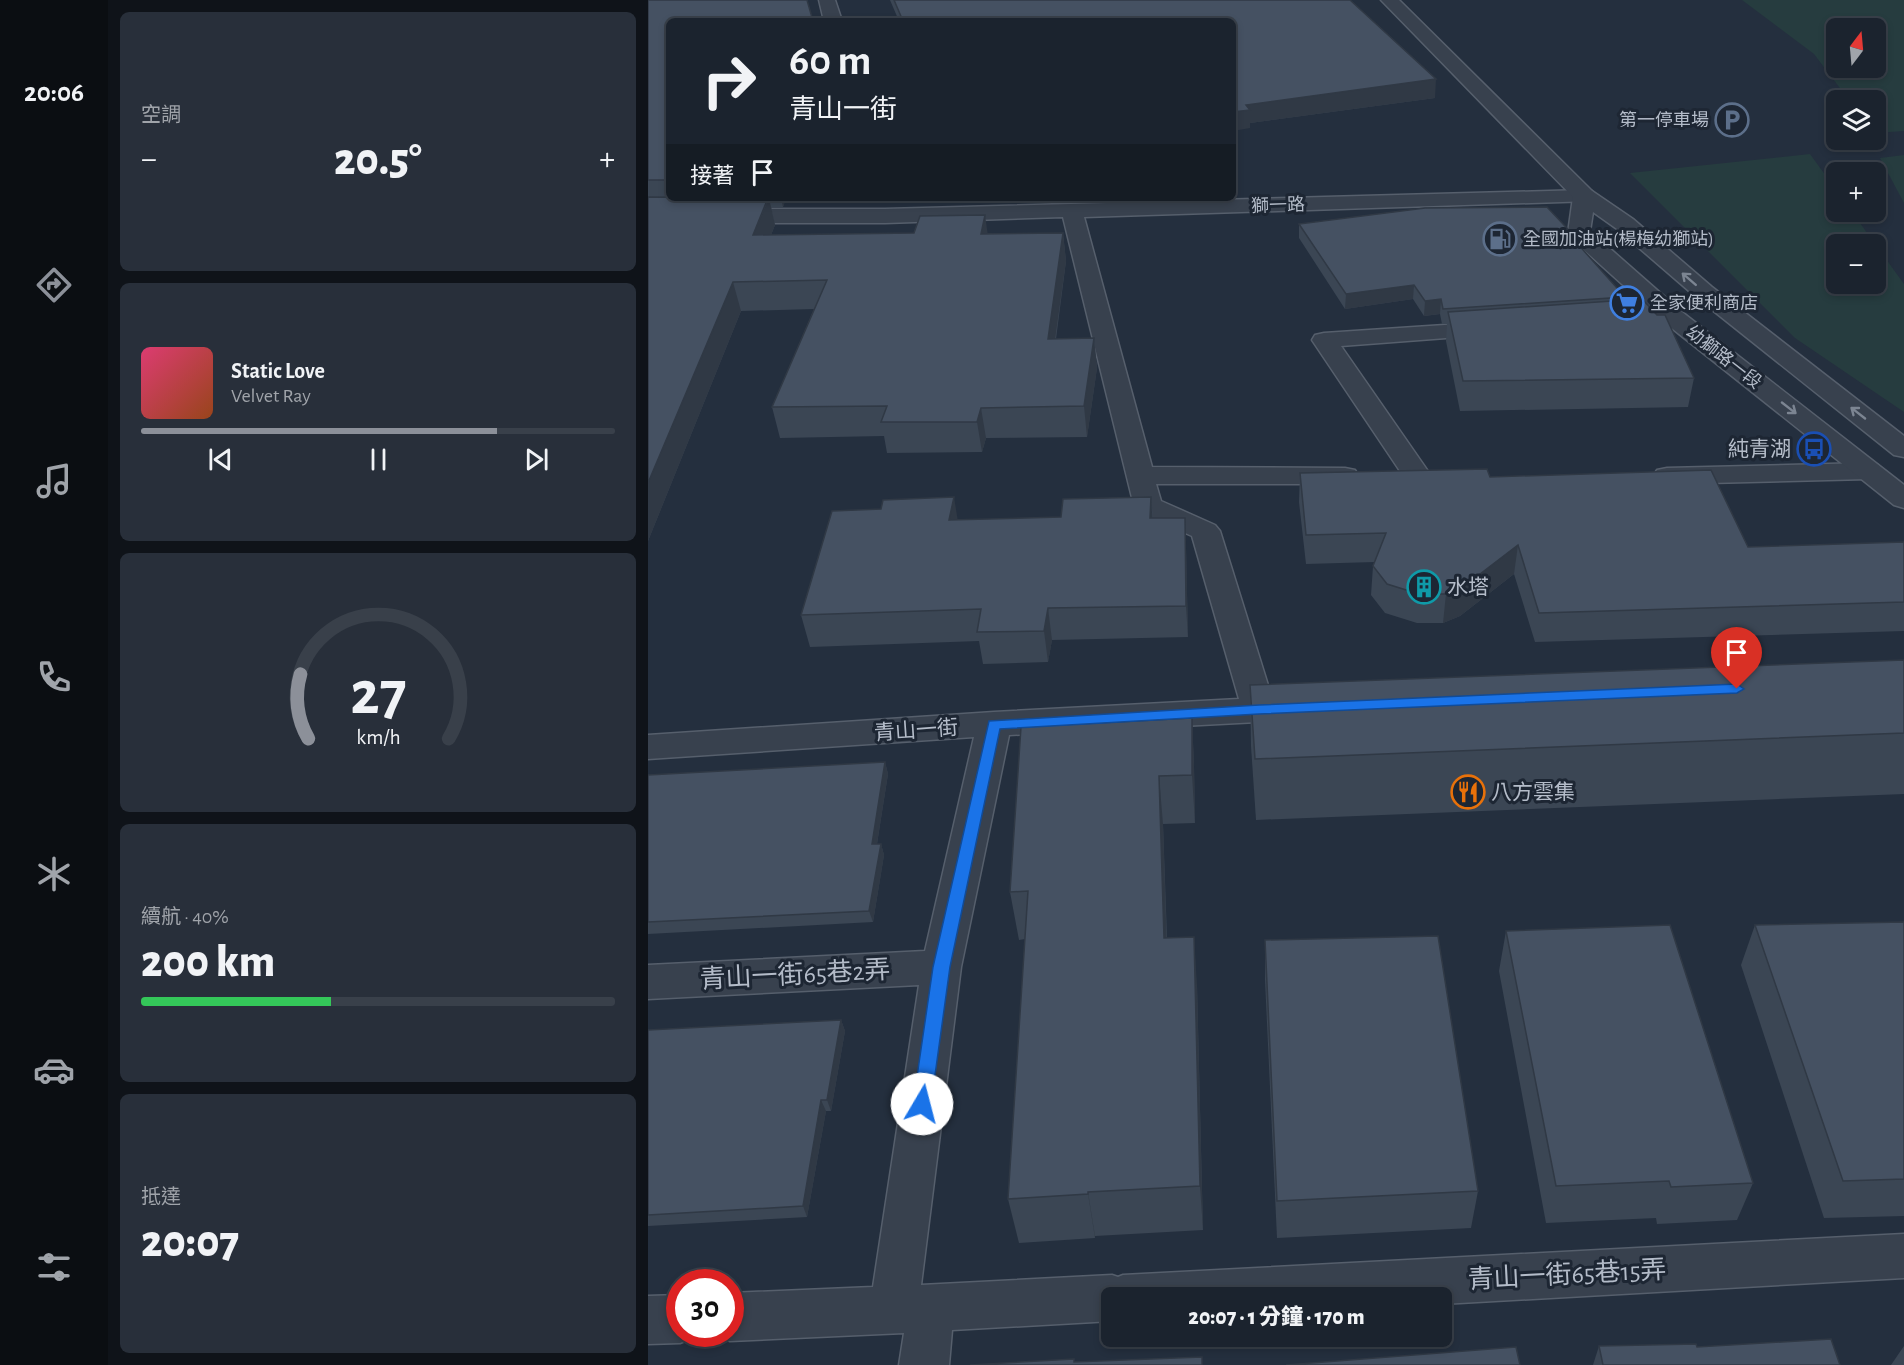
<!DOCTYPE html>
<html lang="zh-TW">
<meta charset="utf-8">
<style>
:root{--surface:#1b232e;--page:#282f3a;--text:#f1f3f6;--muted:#a0a4aa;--line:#39404a;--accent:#8c9099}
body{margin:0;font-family:"Alegreya Sans","Noto Sans TC",sans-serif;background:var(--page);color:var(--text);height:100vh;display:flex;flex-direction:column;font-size:22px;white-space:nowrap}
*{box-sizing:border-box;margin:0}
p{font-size:20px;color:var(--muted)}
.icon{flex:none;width:33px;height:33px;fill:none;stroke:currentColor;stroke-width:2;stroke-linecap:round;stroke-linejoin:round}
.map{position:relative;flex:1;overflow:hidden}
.side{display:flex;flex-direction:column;gap:12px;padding:12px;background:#0f1319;width:540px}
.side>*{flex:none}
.top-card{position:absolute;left:18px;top:18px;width:570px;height:183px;border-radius:9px;box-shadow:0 3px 9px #0003,0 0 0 2px var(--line);background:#1b232e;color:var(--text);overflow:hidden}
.needle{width:39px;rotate:16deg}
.fabs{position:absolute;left:1178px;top:18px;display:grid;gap:12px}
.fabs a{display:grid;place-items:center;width:60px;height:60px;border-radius:9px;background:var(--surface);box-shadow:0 3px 9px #0003,0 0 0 2px var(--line);font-size:30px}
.speed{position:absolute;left:18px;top:1269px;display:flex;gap:12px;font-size:30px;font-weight:700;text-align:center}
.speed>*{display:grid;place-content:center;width:78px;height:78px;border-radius:50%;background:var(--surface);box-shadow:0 3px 9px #0003,0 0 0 2px var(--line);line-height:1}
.speed .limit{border:9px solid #d22;background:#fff;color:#111}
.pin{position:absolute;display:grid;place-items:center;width:51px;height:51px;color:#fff;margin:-62px -26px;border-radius:50% 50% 50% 0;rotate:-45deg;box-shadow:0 0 6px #0007}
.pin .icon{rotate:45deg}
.me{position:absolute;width:66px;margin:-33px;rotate:8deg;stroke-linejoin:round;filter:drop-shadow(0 0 4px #0008)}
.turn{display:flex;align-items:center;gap:21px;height:126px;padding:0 24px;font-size:27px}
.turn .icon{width:78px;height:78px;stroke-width:2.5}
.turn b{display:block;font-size:42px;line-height:51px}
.then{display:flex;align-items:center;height:57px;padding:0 24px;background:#0003;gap:12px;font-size:22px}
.big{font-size:45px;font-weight:800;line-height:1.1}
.side .widget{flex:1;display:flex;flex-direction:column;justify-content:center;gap:9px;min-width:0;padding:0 21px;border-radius:9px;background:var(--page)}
.side .dial{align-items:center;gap:0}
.dial svg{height:156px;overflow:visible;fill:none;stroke:var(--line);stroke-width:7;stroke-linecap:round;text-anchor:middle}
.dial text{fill:var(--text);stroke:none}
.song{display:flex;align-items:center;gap:18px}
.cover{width:72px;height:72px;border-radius:9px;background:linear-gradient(135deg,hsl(340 70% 55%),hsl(20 70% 35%))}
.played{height:6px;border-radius:3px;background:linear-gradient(90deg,var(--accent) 75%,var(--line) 75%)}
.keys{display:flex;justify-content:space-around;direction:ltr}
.heat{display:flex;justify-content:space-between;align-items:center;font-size:33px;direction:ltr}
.charge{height:9px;border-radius:4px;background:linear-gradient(90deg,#34c759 40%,var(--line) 0)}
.trip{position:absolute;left:453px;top:1287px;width:351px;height:60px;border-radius:9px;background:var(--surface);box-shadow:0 3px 9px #0003,0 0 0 2px var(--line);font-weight:800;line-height:60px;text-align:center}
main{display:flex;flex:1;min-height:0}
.menu{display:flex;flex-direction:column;width:108px;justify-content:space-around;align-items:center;background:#0b0e12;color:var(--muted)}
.menu .icon{width:42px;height:42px}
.menu .active{color:var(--accent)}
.menu b{font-size:27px;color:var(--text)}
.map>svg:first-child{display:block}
.green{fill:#263c3f;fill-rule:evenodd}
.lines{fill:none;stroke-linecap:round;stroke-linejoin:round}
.minor-casing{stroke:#565f6c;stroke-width:3}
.tertiary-casing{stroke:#565f6c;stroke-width:3}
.minor{fill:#38414e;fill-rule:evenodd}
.tertiary{fill:#38414e;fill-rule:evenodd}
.wall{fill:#3b4654}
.shaded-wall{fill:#303945}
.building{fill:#455162;stroke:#303945;stroke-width:1.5}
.oneway{stroke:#7c8592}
.route{fill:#1a73e8;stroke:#114b97;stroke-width:1.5}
.labels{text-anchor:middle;stroke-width:6;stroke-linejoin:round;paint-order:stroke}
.far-poi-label{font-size:18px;fill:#b4bcc9;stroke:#1d2633;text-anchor:start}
.far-street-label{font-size:18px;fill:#b4bcc9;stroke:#1d2633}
.poi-label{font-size:21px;fill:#b4bcc9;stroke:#1d2633;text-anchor:start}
.street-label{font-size:21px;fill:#b4bcc9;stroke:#1d2633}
.near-street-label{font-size:26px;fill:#b4bcc9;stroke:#1d2633}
</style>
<main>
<nav class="menu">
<b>20:06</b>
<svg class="icon active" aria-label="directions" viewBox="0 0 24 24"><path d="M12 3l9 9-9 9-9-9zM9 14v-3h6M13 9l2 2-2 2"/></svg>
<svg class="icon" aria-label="music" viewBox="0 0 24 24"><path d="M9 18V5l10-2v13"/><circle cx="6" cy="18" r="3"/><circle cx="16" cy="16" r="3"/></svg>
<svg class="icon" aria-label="phone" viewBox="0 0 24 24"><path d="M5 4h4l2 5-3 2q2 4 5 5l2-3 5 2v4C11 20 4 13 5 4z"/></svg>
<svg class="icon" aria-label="climate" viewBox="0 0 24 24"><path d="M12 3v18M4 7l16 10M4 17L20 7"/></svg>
<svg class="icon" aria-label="car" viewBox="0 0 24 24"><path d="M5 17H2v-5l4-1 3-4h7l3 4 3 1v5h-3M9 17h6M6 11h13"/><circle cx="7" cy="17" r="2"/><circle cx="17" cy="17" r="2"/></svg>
<svg class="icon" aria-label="filters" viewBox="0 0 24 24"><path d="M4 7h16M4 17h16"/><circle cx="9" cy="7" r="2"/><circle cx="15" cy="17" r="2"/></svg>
</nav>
<section class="side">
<div class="widget"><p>空調</p>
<div class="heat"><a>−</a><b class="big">20.5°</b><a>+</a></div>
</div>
<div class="widget">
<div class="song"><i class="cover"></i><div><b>Static Love</b><p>Velvet Ray</p></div></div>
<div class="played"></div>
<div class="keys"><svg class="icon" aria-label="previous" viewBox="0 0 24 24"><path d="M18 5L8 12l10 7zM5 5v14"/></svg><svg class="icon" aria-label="pause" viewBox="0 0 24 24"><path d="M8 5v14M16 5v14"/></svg><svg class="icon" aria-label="next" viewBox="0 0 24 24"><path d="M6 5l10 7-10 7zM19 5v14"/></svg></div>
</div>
<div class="widget dial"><svg viewBox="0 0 100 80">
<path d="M14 69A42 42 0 1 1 86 69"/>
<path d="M14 69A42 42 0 0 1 10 36" stroke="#8c9099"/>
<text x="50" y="56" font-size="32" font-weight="700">27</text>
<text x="50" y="72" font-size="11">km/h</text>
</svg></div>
<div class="widget"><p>續航 · 40%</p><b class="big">200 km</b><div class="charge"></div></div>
<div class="widget"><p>抵達</p><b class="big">20:07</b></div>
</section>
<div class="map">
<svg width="1256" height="1365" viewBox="0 0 1256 1365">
<rect width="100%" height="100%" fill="#242f3e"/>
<g class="green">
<path d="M 1094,0 L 1256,0 L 1256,131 L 1227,133 L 1227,100 L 1201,100 L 1166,54 ZM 1188,28 L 1227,28 L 1227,68 L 1188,68 Z"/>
<path d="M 1162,154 L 1188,190 L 1188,212 L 1204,212 L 1256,284 L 1256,412 L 1147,338 L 982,173 ZM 1188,244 L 1227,244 L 1227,284 L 1188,284 Z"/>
<path d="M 1256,155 L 1256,203 L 1232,158 Z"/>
</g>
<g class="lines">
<defs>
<g id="minor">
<path d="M 171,0 L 187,0 L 194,21 L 176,21 Z"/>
<path d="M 936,190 L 944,191 L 947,196 L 944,201 L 436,217 L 504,467 L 697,468 L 707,470 L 711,476 L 707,482 L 697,484 L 508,484 L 513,501 L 567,525 L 572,531 L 624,698 L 649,696 L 661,700 L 666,708 L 661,716 L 649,720 L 361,735 L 313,967 L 273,1285 L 464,1275 L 470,1277 L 475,1275 L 1256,1234 L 1256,1278 L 794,1304 L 794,1298 L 464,1298 L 464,1321 L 304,1330 L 301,1365 L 251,1365 L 256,1333 L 82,1341 L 65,1334 L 82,1334 L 82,1293 L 225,1287 L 271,985 L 0,999 L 0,965 L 277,951 L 326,737 L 0,759 L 0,735 L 346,712 L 591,699 L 544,536 L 490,512 L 486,506 L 415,217 L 237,223 L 0,223 L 0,209 L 237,209 Z"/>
<path d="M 842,322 L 851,324 L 854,329 L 851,334 L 693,346 L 784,477 L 780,483 L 770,485 L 760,483 L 664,340 L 667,335 L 676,333 Z"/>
<path d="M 1220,463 L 1230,465 L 1234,471 L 1230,477 L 1220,479 L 1019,484 L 1009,482 L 1005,476 L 1009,470 L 1019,468 Z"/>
<path d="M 32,1295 L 32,1334 L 50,1334 L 49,1336 L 32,1343 L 0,1344 L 0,1296 Z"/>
</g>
<path id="tertiary" d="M 733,0 L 751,0 L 944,191 L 985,219 L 1064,287 L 1256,436 L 1256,457 L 1246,455 L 1048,297 L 969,229 L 945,212 L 942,231 L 1034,312 L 1256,485 L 1256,508 L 1246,505 L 1016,322 L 923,238 L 920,233 L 925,197 Z"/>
</defs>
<use href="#minor" class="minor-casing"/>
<use href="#tertiary" class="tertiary-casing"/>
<use href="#minor" class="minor"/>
<use href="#tertiary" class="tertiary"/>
</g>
<g class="wall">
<path d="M 0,0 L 21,21 L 21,198 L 138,198 L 135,207 L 123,207 L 127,225 L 123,235 L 415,233 L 418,261 L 408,339 L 446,338 L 449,368 L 439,437 L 338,438 L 334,452 L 239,453 L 236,436 L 132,438 L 124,407 L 166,309 L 93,311 L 0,541 Z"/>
<path d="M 242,0 L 702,0 L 787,98 L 602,123 L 602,128 L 585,21 L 251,21 Z"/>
<path d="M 651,224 L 932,242 L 932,246 L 977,297 L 977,300 L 1046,378 L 1040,407 L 812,411 L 798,341 L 799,324 L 794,324 L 792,314 L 776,316 L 765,299 L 697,309 L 651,238 Z"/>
<path d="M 652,473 L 842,477 L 1100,547 L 1256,542 L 1256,631 L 887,642 L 866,574 L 812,616 L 795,623 L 769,623 L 737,613 L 723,595 L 725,566 L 727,562 L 658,564 L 651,502 Z"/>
<path d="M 503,497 L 505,518 L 538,548 L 540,637 L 404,640 L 400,662 L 335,664 L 331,641 L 162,647 L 153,615 L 310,520 L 413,517 Z"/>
<path d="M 1256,660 L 1256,794 L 608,820 L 603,746 L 602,685 Z"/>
<path d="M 544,718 L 546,766 L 547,823 L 515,824 L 519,938 L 549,985 L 555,1230 L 447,1236 L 447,1238 L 371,1243 L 360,1199 L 377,939 L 371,940 L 362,892 Z"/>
<path d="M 237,762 L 240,774 L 229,844 L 233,844 L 236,855 L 225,922 L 0,934 L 0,775 Z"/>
<path d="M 1256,922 L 1256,1216 L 1176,1218 L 1093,965 L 1107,925 Z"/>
<path d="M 858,931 L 1105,1183 L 1089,1220 L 1009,1224 L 1008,1218 L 898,1223 L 851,971 Z"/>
<path d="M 617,940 L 830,1191 L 823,1228 L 629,1238 L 617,980 Z"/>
<path d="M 193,1020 L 197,1031 L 183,1111 L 178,1111 L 159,1217 L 0,1226 L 0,1030 Z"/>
<path d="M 951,1346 L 1049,1347 L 1192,1365 L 945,1365 Z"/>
<path d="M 1256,1346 L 1256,1365 L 1243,1365 Z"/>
</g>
<g class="shaded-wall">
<path d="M 788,79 L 787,98 L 602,123 L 602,128 L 585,131 L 585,112 L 598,105 Z"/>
<path d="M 121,198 L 127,225 L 112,263 L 105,235 Z"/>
<path d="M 133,198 L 138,198 L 135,207 Z"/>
<path d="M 337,215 L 341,243 L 333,234 Z"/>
<path d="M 415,233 L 418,261 L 403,368 L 400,339 Z"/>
<path d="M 85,282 L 93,311 L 0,541 L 0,483 Z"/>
<path d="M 766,285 L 765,299 L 697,309 L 698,294 Z"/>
<path d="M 793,299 L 792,314 L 776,316 L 777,301 Z"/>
<path d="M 446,338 L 449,368 L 439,437 L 436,406 Z"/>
<path d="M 333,408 L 338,438 L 334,452 L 329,422 Z"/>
<path d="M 306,497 L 311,528 L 301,520 Z"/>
<path d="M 503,497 L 505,528 L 502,518 Z"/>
<path d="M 537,518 L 538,548 L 540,637 L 538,606 Z"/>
<path d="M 870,545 L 866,574 L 812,616 L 795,623 L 798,594 Z"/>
<path d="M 400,608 L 404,640 L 400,662 L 396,631 Z"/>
<path d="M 544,718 L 546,766 L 547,823 L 544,775 Z"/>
<path d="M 237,762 L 240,774 L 227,856 L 224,844 Z"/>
<path d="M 511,776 L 515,824 L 520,986 L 516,938 Z"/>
<path d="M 233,844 L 236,855 L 225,922 L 221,911 Z"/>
<path d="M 546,937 L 549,985 L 555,1230 L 552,1186 Z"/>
<path d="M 193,1020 L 197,1031 L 183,1111 L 179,1100 Z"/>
<path d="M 173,1100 L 178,1111 L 159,1217 L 155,1206 Z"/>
<path d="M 440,1192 L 447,1236 L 447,1238 L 440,1194 Z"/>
</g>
<g class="building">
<path d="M 0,0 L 159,0 L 165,21 L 21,21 L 21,180 L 0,180 Z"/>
<path d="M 246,0 L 702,0 L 788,79 L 598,105 L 602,110 L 585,112 L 585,21 L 255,21 Z"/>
<path d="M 0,197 L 120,198 L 105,235 L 266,233 L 272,216 L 337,215 L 333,234 L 415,233 L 400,339 L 446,338 L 436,406 L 333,408 L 329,422 L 233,422 L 239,406 L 124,407 L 179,280 L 85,282 L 0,483 Z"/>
<path d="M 899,207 L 932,242 L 928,242 L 977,297 L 795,309 L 793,299 L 777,301 L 766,285 L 698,294 L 651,224 L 777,208 Z"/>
<path d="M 994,299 L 1009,315 L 1017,315 L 1046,378 L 815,381 L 800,312 Z"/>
<path d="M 839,469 L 842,477 L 1063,470 L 1100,547 L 1256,542 L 1256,602 L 891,613 L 870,545 L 815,587 L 798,594 L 771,594 L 739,584 L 725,566 L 738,533 L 658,535 L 652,473 Z"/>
<path d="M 306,497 L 301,520 L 413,517 L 415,499 L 503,497 L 502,518 L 537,518 L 538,606 L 400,608 L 396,631 L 329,632 L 333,609 L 153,615 L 184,511 L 233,509 L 235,500 Z"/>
<path d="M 1256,660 L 1256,733 L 607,759 L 602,685 Z"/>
<path d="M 544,718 L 544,775 L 511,776 L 516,938 L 546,937 L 552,1186 L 440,1192 L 440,1194 L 360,1199 L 380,891 L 362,892 L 373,727 Z"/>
<path d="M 237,762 L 224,844 L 233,844 L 221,911 L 0,922 L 0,775 Z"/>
<path d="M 1256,922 L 1256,1179 L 1195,1181 L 1107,925 Z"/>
<path d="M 1022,925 L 1105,1183 L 1023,1187 L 1021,1181 L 908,1186 L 858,931 Z"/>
<path d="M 790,936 L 830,1191 L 629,1201 L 617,940 Z"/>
<path d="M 193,1020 L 179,1100 L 173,1100 L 155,1206 L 0,1215 L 0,1030 Z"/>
<path d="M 1183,1339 L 1192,1365 L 955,1365 L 951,1346 L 1048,1344 L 1049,1347 Z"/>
<path d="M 868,1347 L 872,1365 L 638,1365 Z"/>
<path d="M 554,1357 L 554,1365 L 322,1365 L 426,1359 L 426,1362 Z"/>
</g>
<defs><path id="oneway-shaft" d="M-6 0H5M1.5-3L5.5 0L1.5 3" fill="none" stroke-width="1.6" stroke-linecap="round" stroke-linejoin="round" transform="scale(1.5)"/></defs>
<g class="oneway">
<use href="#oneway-shaft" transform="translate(1041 279) rotate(-139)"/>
<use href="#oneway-shaft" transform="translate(1141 408) rotate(38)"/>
<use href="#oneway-shaft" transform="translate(1210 413) rotate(-142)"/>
</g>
<path class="route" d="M 1089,684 L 1096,689 L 1089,693 L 611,714 L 352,729 L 302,967 L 283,1104 L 281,1110 L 274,1112 L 268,1110 L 265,1104 L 285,967 L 341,721 L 611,705 Z"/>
<defs>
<symbol id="parking-ring" viewBox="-11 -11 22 22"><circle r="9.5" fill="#1d2633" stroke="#5c6f8a" stroke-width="1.5"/><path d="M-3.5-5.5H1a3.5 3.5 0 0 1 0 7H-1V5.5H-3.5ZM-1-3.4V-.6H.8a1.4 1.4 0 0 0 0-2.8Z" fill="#5c6f8a"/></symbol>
<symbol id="fuel-ring" viewBox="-11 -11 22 22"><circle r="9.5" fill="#1d2633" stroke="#5c6f8a" stroke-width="1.5"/><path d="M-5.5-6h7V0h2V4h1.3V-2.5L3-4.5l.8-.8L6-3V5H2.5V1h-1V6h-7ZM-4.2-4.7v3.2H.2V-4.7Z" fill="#5c6f8a"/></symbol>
<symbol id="supermarket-ring" viewBox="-11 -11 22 22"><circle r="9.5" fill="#1d2633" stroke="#3f7fe0" stroke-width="1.5"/><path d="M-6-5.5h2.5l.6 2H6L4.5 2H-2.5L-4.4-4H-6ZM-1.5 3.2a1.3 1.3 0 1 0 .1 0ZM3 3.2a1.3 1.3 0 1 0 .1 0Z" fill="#3f7fe0"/></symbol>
<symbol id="bus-ring" viewBox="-11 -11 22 22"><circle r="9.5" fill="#1d2633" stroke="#1a4fb4" stroke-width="1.5"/><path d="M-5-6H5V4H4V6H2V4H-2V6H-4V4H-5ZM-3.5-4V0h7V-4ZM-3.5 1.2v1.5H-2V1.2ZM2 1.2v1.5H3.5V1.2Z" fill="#1a4fb4"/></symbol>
<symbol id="building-ring" viewBox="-11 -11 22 22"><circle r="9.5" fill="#1d2633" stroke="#0f9aa8" stroke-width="1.5"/><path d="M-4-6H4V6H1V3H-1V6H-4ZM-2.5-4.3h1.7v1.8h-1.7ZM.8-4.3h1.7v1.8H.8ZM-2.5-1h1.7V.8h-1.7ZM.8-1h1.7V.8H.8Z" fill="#0f9aa8"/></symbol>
<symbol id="restaurant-ring" viewBox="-11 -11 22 22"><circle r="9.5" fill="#1d2633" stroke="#e8710a" stroke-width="1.5"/><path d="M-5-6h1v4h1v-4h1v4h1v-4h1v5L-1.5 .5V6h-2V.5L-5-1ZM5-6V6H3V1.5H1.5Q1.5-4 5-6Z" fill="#e8710a"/></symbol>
</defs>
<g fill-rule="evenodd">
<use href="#parking-ring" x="1065" y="101" width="38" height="38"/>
<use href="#fuel-ring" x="833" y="220" width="38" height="38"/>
<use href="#supermarket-ring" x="960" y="284" width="38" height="38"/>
<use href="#bus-ring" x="1147" y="430" width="38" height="38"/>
<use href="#building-ring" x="757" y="568" width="38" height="38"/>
<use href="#restaurant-ring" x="801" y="773" width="38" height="38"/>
</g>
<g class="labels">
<g class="far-poi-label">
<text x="1061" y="126" text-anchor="end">第一停車場</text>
<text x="875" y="245">全國加油站(楊梅幼獅站)</text>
<text x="1002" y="309">全家便利商店</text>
</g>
<g class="far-street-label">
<text transform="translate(630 205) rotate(-2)" y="6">獅一路</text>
<text transform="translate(1076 357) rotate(38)" y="6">幼獅路一段</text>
</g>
<g class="poi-label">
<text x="1143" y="456" text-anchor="end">純青湖</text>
<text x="799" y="594">水塔</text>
<text x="843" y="799">八方雲集</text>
</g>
<g class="street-label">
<text transform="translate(268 730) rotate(-4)" y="7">青山一街</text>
</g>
<g class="near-street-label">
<text transform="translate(147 974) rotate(-3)" y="9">青山一街65巷2弄</text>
<text transform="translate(919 1274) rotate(-3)" y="9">青山一街65巷15弄</text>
</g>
</g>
</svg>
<div class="fabs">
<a><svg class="needle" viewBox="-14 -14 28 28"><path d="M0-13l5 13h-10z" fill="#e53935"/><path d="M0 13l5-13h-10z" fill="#a0a4aa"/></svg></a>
<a><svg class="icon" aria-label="layers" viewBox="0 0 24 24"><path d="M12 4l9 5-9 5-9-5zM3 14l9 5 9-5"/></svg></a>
<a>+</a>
<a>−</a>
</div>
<div class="speed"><div class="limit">30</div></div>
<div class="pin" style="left:1089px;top:689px;background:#d93025"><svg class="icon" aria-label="arrive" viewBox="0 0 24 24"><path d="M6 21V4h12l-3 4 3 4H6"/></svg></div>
<svg class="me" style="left:274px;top:1104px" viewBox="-20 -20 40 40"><circle r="19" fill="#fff"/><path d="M0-13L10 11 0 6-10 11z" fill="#1a73e8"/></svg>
<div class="trip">20:07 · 1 分鐘 · 170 m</div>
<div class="top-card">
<div class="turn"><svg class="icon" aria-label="right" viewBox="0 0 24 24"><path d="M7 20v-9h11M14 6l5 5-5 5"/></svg><div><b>60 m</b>青山一街</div></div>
<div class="then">接著<svg class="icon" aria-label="arrive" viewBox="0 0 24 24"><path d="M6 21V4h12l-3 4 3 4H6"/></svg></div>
</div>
</div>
</main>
